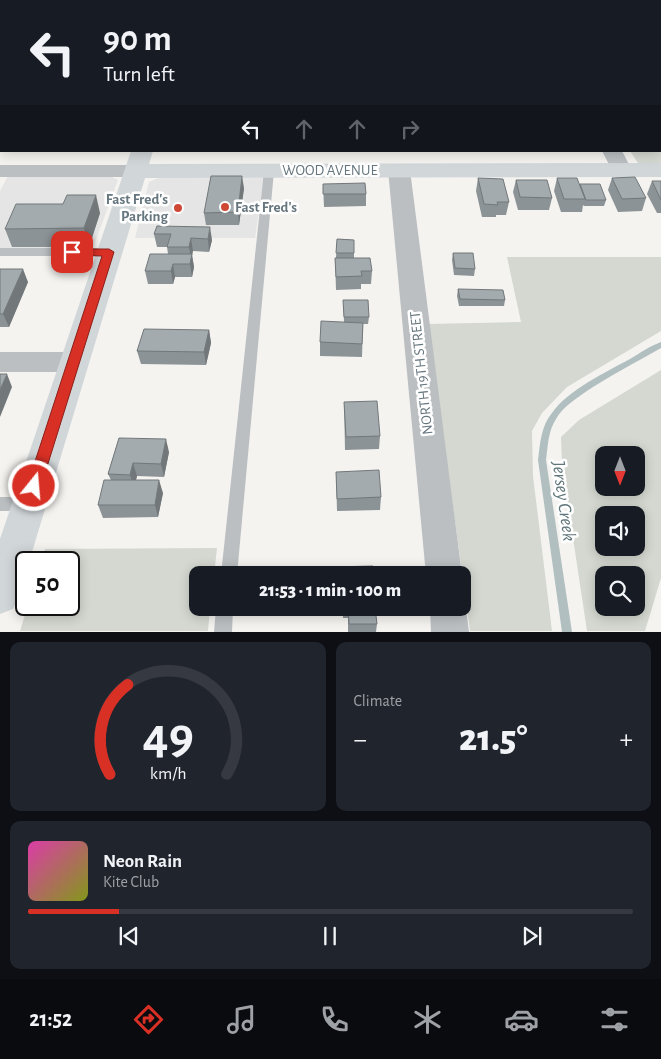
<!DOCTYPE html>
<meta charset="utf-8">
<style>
:root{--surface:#171b24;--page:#20242c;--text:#f1f3f6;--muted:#9ea1a6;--line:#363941;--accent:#d93025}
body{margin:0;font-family:"Alegreya Sans",sans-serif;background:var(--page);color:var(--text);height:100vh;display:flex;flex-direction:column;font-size:19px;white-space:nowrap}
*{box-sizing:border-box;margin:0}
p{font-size:16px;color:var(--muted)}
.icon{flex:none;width:28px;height:28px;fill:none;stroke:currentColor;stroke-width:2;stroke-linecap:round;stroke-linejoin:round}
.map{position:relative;height:632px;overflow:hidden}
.drawer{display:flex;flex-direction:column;gap:10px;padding:10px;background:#0d0f14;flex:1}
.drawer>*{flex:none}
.guide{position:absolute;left:0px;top:0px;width:661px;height:152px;box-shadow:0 2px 12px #0003;background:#171b24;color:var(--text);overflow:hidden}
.needle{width:32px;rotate:180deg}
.fabs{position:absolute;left:595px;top:446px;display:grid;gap:10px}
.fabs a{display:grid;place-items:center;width:50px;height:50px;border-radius:10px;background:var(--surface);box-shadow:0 2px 12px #0003;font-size:25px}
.speed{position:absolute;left:15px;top:551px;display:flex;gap:10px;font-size:25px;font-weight:700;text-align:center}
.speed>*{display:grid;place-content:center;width:65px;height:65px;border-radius:50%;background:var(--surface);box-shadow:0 2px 12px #0003;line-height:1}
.speed .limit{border:2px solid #111;border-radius:8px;background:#fff;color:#111}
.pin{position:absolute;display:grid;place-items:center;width:42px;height:42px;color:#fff;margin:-21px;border-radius:10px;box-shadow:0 2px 8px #0006}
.me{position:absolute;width:55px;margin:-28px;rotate:17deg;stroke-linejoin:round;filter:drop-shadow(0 0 4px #0008)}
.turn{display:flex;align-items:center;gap:18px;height:105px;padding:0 20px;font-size:22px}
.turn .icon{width:65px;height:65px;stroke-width:2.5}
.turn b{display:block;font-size:35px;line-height:42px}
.lanes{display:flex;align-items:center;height:48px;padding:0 20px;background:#0003;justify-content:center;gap:25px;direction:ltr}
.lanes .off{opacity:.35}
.big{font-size:38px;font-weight:800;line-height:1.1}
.drawer .card{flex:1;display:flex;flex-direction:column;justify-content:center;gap:8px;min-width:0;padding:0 18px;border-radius:10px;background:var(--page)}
.drawer .dial{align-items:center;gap:0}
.dial svg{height:130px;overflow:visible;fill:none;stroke:var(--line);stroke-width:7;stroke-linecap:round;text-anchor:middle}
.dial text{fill:var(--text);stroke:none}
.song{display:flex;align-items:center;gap:15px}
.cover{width:60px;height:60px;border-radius:8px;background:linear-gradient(135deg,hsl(320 70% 55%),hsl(70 70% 35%))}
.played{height:5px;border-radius:2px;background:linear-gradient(90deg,var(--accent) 15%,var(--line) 15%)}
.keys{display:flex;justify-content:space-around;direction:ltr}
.heat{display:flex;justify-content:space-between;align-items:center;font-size:28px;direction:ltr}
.drawer .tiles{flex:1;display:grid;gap:10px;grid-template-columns:1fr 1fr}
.card:last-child{grid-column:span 2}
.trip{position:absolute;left:189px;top:566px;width:282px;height:50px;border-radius:10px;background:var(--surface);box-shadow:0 2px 12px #0003;font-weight:800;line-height:50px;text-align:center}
.menu{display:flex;height:80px;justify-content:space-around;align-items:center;background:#090b0e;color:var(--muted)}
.menu .icon{width:35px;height:35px}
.menu .on{color:var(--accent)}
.menu b{font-size:22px;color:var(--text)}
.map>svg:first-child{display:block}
.built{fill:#e4e5e4}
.green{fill:#d4d8d0;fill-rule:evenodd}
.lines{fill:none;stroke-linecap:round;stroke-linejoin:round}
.stream{fill:#b1bfc1;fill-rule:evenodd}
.lane{fill:#bbbfc2;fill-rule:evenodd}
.street{fill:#bbbfc2;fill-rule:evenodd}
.secondary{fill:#d1d6d9;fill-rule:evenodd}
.wall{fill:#8c9396}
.shaded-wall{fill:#72787a}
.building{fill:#a3abaf;stroke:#72787a}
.route{fill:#d93025;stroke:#8d1f18}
.poi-dot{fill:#cf4735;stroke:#fff;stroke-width:2}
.labels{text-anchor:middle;stroke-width:5;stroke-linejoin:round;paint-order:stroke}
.street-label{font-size:15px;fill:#66767e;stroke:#fff}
.poi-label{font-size:15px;font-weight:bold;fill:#66767e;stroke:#fff;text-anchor:end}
.near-water-label{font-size:19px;font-style:italic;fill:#62777b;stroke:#fff}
</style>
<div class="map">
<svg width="661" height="632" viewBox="0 0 661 632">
<rect width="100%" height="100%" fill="#f4f3f0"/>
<g class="built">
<path d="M 8,176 L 112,177 L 118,180 L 90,256 L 0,255 L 0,191 Z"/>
<path d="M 164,177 L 264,178 L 255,238 L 135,238 L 149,182 L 156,179 Z"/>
</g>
<g class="green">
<path d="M 554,0 L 661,0 L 661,164 L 638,163 L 630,151 L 660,151 L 660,1 Z"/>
<path d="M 507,257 L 661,257 L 661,331 L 567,387 L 542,413 L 532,431 L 533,476 L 552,631 L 470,631 L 428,324 L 521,322 Z"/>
<path d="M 661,370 L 661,578 L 645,631 L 587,631 L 562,465 L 561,437 L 579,420 ZM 604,455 L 636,455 L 636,488 L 604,488 ZM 604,515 L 636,515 L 636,548 L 604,548 ZM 604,575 L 636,575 L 636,608 L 604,608 Z"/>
<path d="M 217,548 L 214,575 L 198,575 L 198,608 L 210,608 L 208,631 L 20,631 L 28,605 L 69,605 L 69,562 L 41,562 L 45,549 Z"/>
</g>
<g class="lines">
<path class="stream" d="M 661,342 L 661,348 C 635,363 609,376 584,393 C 574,400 562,408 556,419 C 548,431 548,446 546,460 L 572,632 L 562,632 L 538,460 C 540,444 541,426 552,413 C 568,390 606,372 630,359 C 640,353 650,346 661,342 Z"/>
<g class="lane">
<rect x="0" y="9" width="1" height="4"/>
<rect x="0" y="104" width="1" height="6"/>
<path d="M 269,168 L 274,171 L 237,575 L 221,575 L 264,171 Z"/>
<path d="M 0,248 L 109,248 L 115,252 L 109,256 L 0,256 Z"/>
<path d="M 0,497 L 28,497 L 34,499 L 36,504 L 34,509 L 28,511 L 0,511 Z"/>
<path d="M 216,608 L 233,608 L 232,632 L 214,632 Z"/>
</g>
<g class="street">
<path d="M 533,0 L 549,0 L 549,1 L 534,1 Z"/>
<rect x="0" y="49" width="1" height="10"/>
<path d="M 602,151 L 622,151 L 632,170 L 628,174 L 621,176 L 614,174 Z"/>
<path d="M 399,164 L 406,166 L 410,170 L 462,575 L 426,575 L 388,170 L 392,166 Z"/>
<path d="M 0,165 L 135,165 L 142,167 L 146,171 L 142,175 L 135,177 L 0,177 Z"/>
<path d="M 0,352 L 73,352 L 83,355 L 87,362 L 83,369 L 73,372 L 0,372 Z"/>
<path d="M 462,599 L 466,608 L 469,632 L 431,632 L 430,608 L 462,608 Z"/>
</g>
<path class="secondary" d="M 131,151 L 153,151 L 149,164 L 661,163 L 661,177 L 145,178 L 29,562 L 26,562 C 26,578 20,594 13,609 L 0,614 L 0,539 Z"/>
</g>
<g class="wall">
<path d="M 92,0 L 112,0 L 111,1 L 92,1 Z"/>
<path d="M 233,0 L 255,0 L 254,1 L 233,1 Z"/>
<rect x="481" y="0" width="20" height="1"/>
<path d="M 478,178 L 509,202 L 506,215 L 496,215 L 496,217 L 482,217 L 476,191 Z"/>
<path d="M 557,178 L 579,184 L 606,200 L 604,206 L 584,206 L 583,205 L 582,212 L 561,212 L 554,191 Z"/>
<path d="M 612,178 L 646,198 L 642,211 L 618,212 L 608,190 Z"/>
<path d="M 516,180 L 552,198 L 549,210 L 518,210 L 513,192 Z"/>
<path d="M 652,181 L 661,181 L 661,213 L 657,213 L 647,194 Z"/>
<path d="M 323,184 L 366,194 L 366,206 L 324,207 Z"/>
<path d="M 244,188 L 239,225 L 206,225 L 204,213 Z"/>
<path d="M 63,204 L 100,213 L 89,247 L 12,247 L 5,229 Z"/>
<path d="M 157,226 L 212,240 L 209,252 L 193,251 L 192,255 L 194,267 L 192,277 L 175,277 L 173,284 L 148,284 L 145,271 L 168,254 L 167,247 L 157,247 L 154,234 Z"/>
<path d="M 337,239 L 354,240 L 354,258 L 372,271 L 371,284 L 361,284 L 361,289 L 336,290 L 335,258 L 336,258 Z"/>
<path d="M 453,253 L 475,269 L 474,276 L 454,275 L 452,260 Z"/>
<path d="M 0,269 L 28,282 L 9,327 L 0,327 Z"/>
<path d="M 458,289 L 505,300 L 504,306 L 459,306 L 457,296 Z"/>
<path d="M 343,300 L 369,317 L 368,324 L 363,324 L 362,357 L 320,356 L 320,342 L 344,322 Z"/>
<path d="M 209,330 L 211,343 L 206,365 L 141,364 L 137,351 Z"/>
<path d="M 344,402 L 380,436 L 379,449 L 345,450 Z"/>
<path d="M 119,438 L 169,452 L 164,477 L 137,476 L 136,480 L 163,493 L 158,517 L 103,518 L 98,505 L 111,480 L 108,474 Z"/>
<path d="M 336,472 L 381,497 L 380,510 L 337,511 Z"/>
<path d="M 343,608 L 375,608 L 377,624 L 376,632 L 348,632 L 348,618 L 343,618 Z"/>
</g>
<g class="shaded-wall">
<path d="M 242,176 L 244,188 L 239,225 L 238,212 Z"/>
<path d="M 96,195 L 100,213 L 89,247 L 84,228 Z"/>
<path d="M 210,227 L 212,240 L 209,252 L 208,239 Z"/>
<path d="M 191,238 L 193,251 L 192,255 L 194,267 L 192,277 L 190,264 L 191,259 L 189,247 Z"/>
<path d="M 173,264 L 175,277 L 173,284 L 171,271 Z"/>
<path d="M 23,269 L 28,282 L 9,327 L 3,314 Z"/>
<path d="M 209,330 L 211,343 L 206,365 L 204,352 Z"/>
<path d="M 7,374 L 12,387 L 0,417 L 0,390 Z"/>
<path d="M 166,439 L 169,452 L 164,477 L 161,464 Z"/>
<path d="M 133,463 L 137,476 L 134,487 L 130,475 Z"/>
<path d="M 159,480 L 163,493 L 158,517 L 155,505 Z"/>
</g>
<g class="building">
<path d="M 13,0 L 25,0 L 24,1 L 12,1 Z"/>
<path d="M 151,0 L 165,0 L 164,1 L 151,1 Z"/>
<path d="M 211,176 L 242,176 L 238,212 L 204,213 Z"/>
<path d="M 635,177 L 646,198 L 622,199 L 612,178 Z"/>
<path d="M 478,178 L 503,179 L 509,202 L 497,202 L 498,205 L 484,204 Z"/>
<path d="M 557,178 L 577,178 L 585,199 L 564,199 Z"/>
<path d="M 516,180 L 547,180 L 552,198 L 520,197 Z"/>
<path d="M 652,181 L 661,181 L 661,200 Z"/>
<path d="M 365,183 L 366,194 L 323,194 L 323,184 Z"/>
<path d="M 580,184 L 600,184 L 606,200 L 586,200 Z"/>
<path d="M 67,195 L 96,195 L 84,228 L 5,229 L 16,204 L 63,204 Z"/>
<path d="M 157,226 L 210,227 L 208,239 L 191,238 L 189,247 L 167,247 L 171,234 L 154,234 Z"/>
<path d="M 337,239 L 354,240 L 354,253 L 336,253 Z"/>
<path d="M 453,253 L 473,253 L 475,269 L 455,268 Z"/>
<path d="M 150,254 L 192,254 L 190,264 L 173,264 L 171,271 L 145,271 Z"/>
<path d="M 335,258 L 370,258 L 372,271 L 361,271 L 362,276 L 336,277 Z"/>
<path d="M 0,269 L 23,269 L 3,314 L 0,314 Z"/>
<path d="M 458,289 L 503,290 L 505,300 L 460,299 Z"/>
<path d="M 343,300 L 368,300 L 369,317 L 344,317 Z"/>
<path d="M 321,321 L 363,323 L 362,344 L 320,342 Z"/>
<path d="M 144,329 L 209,330 L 204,352 L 137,351 Z"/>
<path d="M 0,374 L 7,374 L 0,390 Z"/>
<path d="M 377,401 L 380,436 L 346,437 L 344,402 Z"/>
<path d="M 119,438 L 166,439 L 161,464 L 133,463 L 130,475 L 108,474 Z"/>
<path d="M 379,470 L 381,497 L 337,499 L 336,472 Z"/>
<path d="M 104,480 L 159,480 L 155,505 L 98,505 Z"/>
<path d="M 373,566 L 373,575 L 332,575 L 331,567 Z"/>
<path d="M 348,608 L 375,608 L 377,624 L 349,624 Z"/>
</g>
<path class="route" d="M 72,249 L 109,249 L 114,252 L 41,486 L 39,491 L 34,492 L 29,491 L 27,486 L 102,256 L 69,255 L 67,252 L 69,250 Z"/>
<g class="poi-dot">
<circle cx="225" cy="207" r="5"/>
<circle cx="178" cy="208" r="5"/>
</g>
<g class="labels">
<g class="street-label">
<text x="330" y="175">WOOD AVENUE</text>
<text transform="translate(421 373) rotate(-96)" y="5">NORTH 19TH STREET</text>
</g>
<g class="poi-label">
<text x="168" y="204">Fast Fred's<tspan x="168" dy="17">Parking</tspan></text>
<text x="235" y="212" text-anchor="start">Fast Fred's</text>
</g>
<g class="near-water-label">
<text transform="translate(565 501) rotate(82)" y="7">Jersey Creek</text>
</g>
</g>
</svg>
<div class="fabs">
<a><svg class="needle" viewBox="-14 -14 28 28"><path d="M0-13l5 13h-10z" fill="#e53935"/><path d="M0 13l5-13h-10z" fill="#9ea1a6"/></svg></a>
<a><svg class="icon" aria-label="sound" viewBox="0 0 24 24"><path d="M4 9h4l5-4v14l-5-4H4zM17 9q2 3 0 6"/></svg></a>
<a><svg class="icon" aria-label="search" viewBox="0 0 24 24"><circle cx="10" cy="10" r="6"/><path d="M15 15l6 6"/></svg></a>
</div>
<div class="speed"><div class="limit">50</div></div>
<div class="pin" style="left:72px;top:252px;background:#d93025"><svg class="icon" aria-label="arrive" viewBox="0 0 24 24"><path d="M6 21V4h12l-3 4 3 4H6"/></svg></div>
<svg class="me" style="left:34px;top:486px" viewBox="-20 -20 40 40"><circle r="17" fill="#d93025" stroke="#fff" stroke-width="3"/><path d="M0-11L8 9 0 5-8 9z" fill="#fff"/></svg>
<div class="trip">21:53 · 1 min · 100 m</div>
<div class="guide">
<div class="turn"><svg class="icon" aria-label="left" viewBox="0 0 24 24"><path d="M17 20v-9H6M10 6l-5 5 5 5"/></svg><div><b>90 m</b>Turn left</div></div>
<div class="lanes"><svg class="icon" aria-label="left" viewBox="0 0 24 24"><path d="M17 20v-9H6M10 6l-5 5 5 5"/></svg><svg class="icon off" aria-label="ahead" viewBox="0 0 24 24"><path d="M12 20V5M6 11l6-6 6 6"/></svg><svg class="icon off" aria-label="ahead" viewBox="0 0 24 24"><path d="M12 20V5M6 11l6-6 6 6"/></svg><svg class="icon off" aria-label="right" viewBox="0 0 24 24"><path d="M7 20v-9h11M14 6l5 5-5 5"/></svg></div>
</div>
</div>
<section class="drawer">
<div class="tiles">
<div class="card dial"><svg viewBox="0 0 100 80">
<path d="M14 69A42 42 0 1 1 86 69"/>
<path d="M14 69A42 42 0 0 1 25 14" stroke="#d93025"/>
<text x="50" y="56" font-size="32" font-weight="700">49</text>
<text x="50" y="72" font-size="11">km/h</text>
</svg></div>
<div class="card"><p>Climate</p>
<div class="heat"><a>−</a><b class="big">21.5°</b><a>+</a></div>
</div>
<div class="card">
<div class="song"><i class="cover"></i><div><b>Neon Rain</b><p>Kite Club</p></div></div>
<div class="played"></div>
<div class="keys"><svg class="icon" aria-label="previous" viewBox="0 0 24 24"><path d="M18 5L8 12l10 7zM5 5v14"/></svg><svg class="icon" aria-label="pause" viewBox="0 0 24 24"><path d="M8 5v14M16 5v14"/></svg><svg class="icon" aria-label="next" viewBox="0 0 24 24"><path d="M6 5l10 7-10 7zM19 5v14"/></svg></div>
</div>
</div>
</section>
<nav class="menu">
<b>21:52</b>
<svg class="icon on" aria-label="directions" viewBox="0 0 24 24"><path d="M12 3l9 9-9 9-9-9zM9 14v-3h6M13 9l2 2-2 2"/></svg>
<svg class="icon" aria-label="music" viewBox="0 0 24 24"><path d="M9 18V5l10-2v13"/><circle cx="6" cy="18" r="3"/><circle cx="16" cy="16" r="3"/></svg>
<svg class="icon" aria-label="phone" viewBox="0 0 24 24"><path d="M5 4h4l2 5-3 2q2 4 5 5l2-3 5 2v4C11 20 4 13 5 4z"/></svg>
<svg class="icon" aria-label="climate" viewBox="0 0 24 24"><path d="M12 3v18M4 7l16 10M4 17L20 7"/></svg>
<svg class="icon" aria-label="car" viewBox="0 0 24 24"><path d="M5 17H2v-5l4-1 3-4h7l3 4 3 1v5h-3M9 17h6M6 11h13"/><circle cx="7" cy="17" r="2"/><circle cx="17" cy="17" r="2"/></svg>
<svg class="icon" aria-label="filters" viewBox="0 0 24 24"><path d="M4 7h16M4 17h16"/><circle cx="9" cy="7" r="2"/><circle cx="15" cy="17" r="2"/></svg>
</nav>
